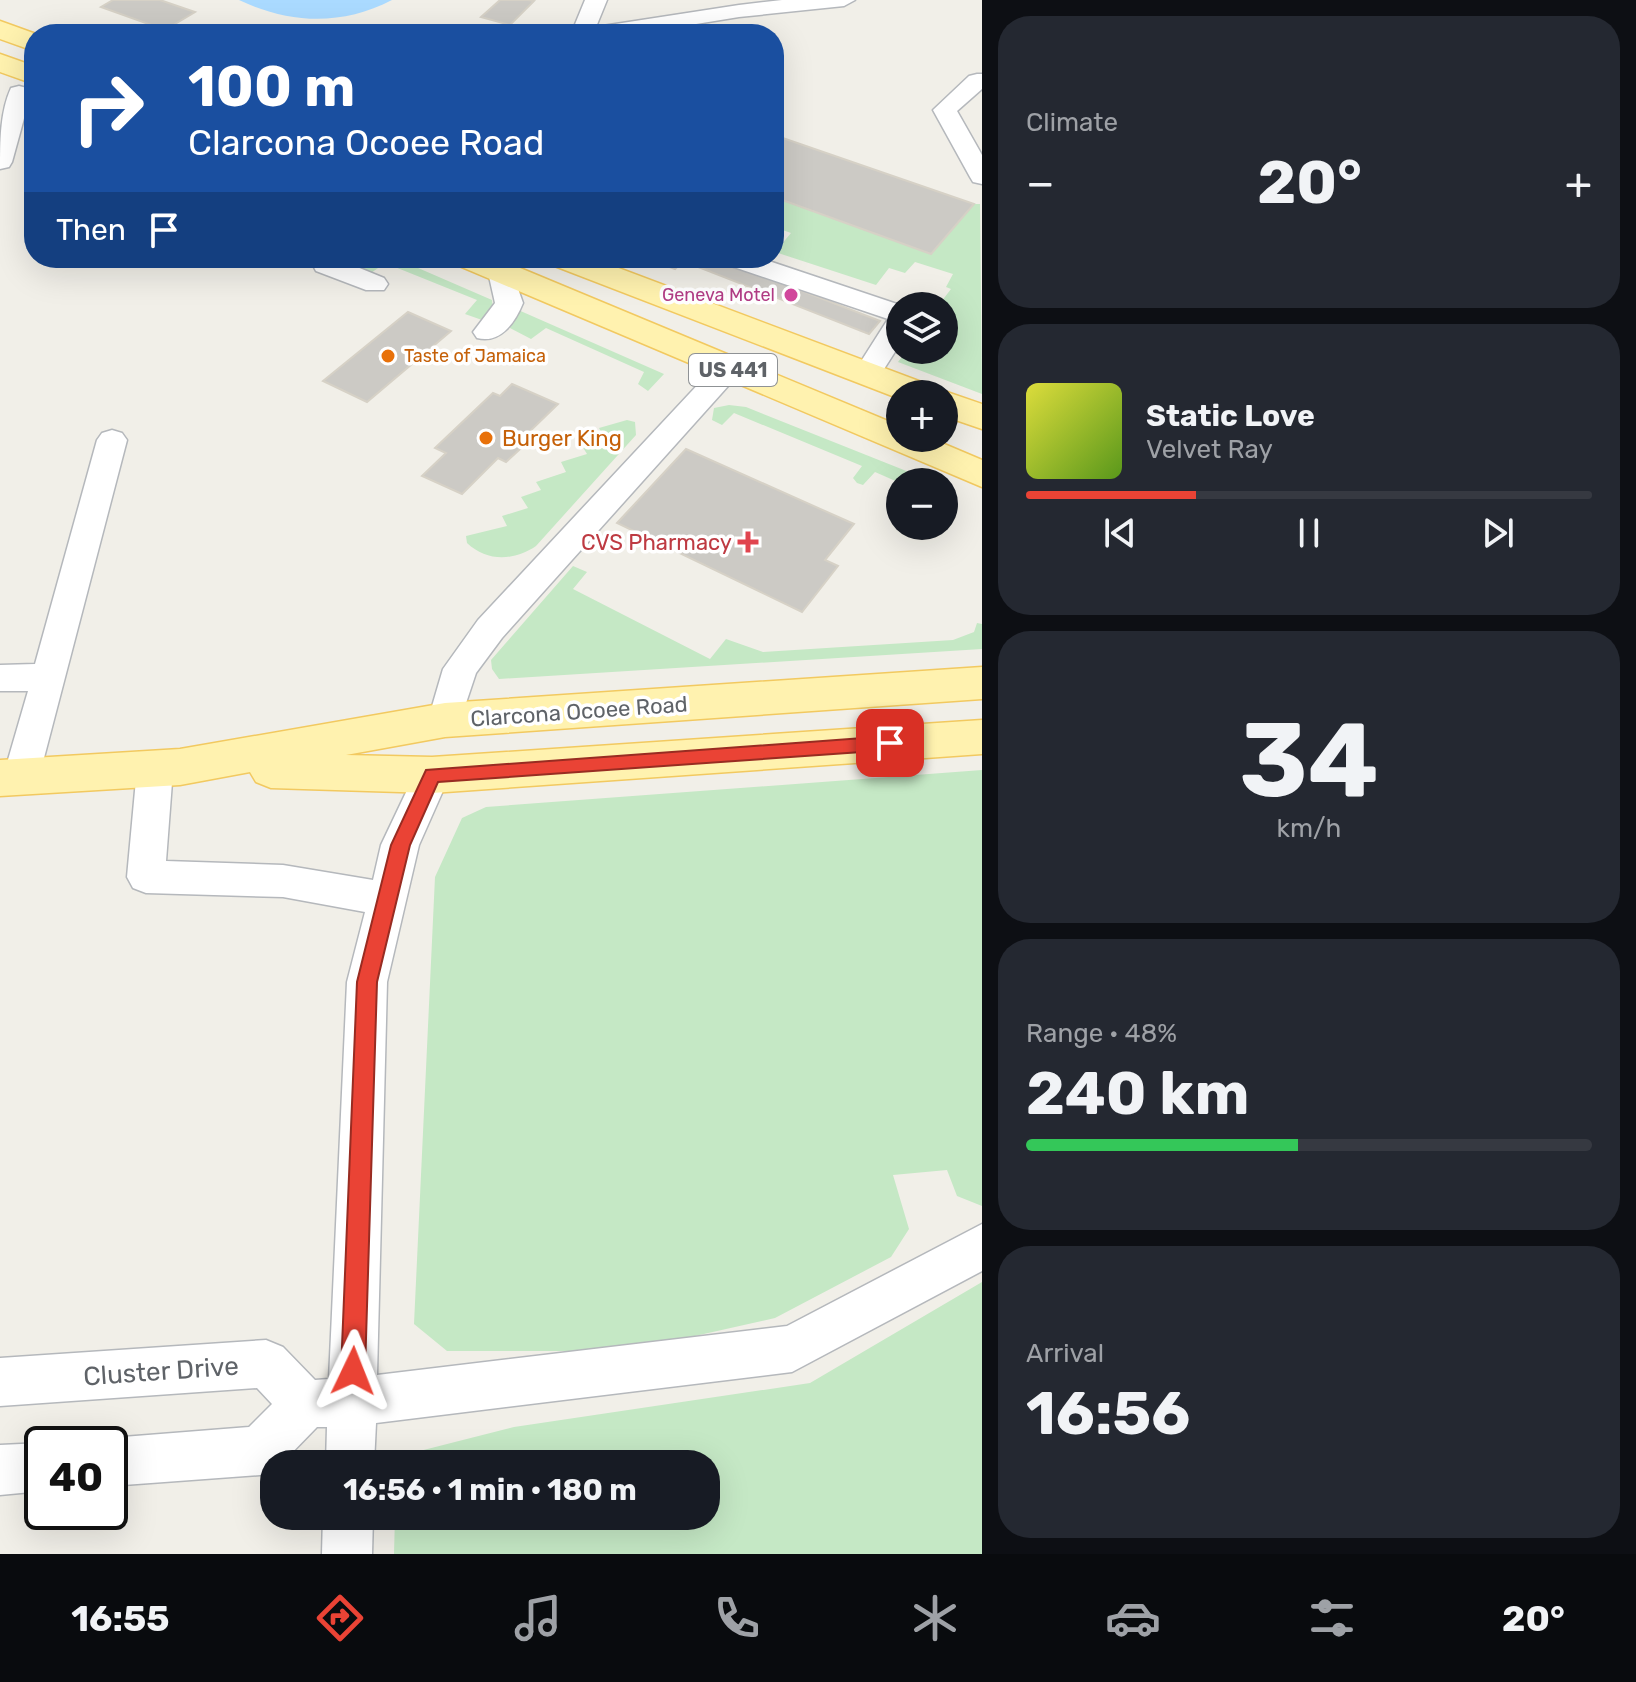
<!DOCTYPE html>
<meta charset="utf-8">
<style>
:root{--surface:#171b24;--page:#242831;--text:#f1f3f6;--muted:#9ea1a6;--line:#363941;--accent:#ea4335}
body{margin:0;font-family:Rubik,sans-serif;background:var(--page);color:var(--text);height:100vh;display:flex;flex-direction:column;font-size:30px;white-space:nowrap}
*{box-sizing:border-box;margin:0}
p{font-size:26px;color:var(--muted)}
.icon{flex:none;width:44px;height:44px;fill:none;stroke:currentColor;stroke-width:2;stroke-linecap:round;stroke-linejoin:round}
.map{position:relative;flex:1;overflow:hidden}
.details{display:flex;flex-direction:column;gap:16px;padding:16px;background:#0d0f14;width:654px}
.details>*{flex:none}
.top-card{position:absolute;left:24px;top:24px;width:760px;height:244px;border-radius:32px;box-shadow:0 8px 32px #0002;background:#1a4fa0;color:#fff;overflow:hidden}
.controls{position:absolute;left:886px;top:292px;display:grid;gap:16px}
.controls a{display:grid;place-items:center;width:72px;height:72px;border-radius:50%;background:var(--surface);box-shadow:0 8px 32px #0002;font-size:40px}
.speed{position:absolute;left:24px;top:1426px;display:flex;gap:16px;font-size:40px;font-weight:700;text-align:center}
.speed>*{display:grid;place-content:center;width:104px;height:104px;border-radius:50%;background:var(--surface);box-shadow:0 8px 32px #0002;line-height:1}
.speed .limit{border:4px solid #111;border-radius:12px;background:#fff;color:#111}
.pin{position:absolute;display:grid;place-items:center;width:68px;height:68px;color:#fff;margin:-34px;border-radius:16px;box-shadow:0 4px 12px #0006}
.me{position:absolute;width:88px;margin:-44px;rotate:2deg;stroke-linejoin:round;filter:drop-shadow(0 0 6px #0008)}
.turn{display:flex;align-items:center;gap:28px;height:168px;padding:0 32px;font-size:36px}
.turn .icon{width:104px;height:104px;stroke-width:2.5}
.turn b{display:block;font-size:56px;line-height:68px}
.then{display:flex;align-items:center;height:76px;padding:0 32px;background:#0003;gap:16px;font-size:30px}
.big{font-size:60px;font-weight:700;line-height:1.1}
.details .tile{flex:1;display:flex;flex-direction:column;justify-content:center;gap:12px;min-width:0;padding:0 28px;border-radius:32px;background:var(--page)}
.details .dial{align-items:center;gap:0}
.dial b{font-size:104px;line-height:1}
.song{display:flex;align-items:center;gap:24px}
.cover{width:96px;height:96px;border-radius:12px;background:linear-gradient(135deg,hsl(60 70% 55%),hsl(90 70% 35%))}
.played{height:8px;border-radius:4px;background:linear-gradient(90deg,var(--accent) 30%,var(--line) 30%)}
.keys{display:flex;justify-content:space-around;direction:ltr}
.heat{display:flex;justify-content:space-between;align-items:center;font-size:44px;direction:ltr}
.charge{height:12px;border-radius:6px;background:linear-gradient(90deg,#34c759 48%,var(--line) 0)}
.trip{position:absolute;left:260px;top:1450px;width:460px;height:80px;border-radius:32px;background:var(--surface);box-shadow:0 8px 32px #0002;font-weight:700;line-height:80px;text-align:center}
.tab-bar{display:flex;height:128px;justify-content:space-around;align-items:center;background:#090b0e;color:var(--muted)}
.tab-bar .icon{width:56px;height:56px}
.tab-bar .on{color:var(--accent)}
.tab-bar b{font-size:36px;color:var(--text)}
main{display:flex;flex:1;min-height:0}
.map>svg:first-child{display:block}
.green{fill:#c5e8c5}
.water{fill:#aadaff}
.building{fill:#cccac5;stroke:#d6d1c6;stroke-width:2}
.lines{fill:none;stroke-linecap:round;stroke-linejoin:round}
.minor-casing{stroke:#b5b8bc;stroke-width:3}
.major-casing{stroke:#f2c960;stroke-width:3}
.minor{fill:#fff;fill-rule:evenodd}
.major{fill:#fff2af;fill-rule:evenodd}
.route{fill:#ea4335;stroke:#982c22;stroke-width:2}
.hotel-dot{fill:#d1479c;stroke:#fff;stroke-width:3}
.food-dot{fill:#e8710a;stroke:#fff;stroke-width:3}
.health-dot{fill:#e0444e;stroke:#fff;stroke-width:3}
.labels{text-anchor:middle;stroke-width:7;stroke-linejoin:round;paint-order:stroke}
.far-hotel-label{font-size:18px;fill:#b23c85;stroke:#fff;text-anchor:end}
.far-food-label{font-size:18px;fill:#c56008;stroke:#fff;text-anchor:start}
.shield{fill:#fff;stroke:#8f9295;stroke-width:2}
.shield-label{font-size:20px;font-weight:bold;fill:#5f6368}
.food-label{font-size:22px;fill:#c56008;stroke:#fff;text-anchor:start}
.health-label{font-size:22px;fill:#be3a42;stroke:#fff;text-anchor:end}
.street-label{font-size:22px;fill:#5f6368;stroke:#fff}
.near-street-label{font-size:26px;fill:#5f6368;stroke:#fff}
</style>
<main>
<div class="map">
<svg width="982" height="1554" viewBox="0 0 982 1554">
<rect width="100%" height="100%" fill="#f1efe8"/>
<g class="green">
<path d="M 774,197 L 931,254 L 974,204 L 980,204 L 982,394 L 898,362 L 907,350 L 944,350 L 944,306 L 938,306 L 951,289 L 946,287 L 953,274 L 915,262 L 905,273 L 889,268 L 876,285 L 775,252 L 791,233 L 774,227 L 774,214 L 778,210 L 774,208 Z"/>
<path d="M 343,258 L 395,258 L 492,300 L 493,309 L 482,320 L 465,314 L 477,300 L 385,263 L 371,273 Z"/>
<path d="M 516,309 L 664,374 L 648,391 L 638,384 L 644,372 L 546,328 L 531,339 L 506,326 Z"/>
<path d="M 729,405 L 746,407 L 934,482 L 900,483 L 875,472 L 863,485 L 857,483 L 853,478 L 862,466 L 734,413 L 722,425 L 712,420 L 714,408 Z"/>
<path d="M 627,420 L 635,422 L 636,435 L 536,546 C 514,561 487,562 467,543 L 466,536 L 507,526 L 502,516 L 528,508 L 521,497 L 541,490 L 536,482 L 566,472 L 561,462 L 587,454 L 582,446 L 605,439 L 599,428 Z"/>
<path d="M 573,566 L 587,572 L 573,589 L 710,659 L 726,639 L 763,652 L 953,640 L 974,632 L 977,623 L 982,624 L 982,649 L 499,679 L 492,669 L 491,660 Z"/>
<path d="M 982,770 L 982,1206 L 957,1196 L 947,1170 L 893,1175 L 909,1229 L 891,1257 L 775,1318 L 628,1351 L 447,1351 L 414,1324 L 435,877 L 462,818 L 486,807 Z"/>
<path d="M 982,1282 L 982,1554 L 394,1554 L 395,1516 L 706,1516 L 706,1464 L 396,1464 L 396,1457 L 514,1427 L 810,1383 Z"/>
</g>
<path class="water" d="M 239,0 L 392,0 C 342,26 290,24 239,0 Z"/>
<g class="building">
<path d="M 113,0 L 160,0 L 195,12 L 165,30 L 101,7 Z"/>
<path d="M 500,0 L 528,0 L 534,1 L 510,25 L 481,17 Z"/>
<path d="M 774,135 L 974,204 L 931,254 L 774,197 Z"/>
<path d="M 661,258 L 717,258 L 880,321 L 869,334 L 683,261 L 675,269 L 657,262 Z"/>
<path d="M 408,312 L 451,331 L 367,402 L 323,381 Z"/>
<path d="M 512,384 L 558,404 L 524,437 L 530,440 L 506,462 L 498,458 L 462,494 L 422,476 L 446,453 L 435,448 L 493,393 L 500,396 Z"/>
<path d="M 686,449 L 854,524 L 825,560 L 838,566 L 802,612 L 617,523 Z"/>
</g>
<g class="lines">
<defs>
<g id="minor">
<path d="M 585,0 L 607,0 L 596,27 L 739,5 L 782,0 L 855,0 L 844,6 L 739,17 L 635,34 L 571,34 Z"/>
<path d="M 137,27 L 160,29 L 163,34 L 126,34 Z"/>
<path d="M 977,74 L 982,74 L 982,89 L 957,111 L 982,155 L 982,184 L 973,182 L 970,177 L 933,110 L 969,76 Z"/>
<path d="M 19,86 L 27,88 L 31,93 L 12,162 L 9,167 L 0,169 C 0,142 0,112 11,88 Z"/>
<path d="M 309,258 L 335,258 L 384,278 L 388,284 L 384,290 L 366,290 L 316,271 Z"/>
<path d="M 721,258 L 760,258 L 903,306 L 900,306 L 900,344 L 877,380 L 867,383 L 857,380 L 853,374 L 888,319 L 725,264 Z"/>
<path d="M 501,264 L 510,266 L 523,303 C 515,323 500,344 477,338 L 473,332 L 495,303 L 488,272 L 492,266 Z"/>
<path d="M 728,360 L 738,363 L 742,369 L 738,375 L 502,638 L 476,673 L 457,730 L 445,734 L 433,730 L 428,720 L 443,669 L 478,620 L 718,363 Z"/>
<path d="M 112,430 L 122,433 L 127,440 L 39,777 L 34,787 L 21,792 L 8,787 L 3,777 L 28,691 L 0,691 L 0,665 L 35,664 L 97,440 L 102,433 Z"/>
<path d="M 155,755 L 168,759 L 173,769 L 166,861 L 283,865 L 373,880 L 381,845 L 419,765 L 432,760 L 445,765 L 450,775 L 419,845 L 387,982 L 377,1375 L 787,1326 L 982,1224 L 982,1271 L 792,1372 L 376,1423 L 374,1464 L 326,1464 L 327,1427 L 317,1427 L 281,1464 L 274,1464 L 274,1470 L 260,1475 L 110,1486 L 110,1444 L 94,1444 L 110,1438 L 249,1427 L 272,1404 L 257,1388 L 0,1406 L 0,1358 L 266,1340 L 283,1347 L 315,1380 L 329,1379 L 347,982 L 365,912 L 283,897 L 146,893 L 133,888 L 127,877 L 137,769 L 142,759 Z"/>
<path d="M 42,1443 L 46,1444 L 42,1444 L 42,1491 L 0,1495 L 0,1445 Z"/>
<path d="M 323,1516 L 373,1516 L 372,1554 L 322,1554 Z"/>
</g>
<g id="major">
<path d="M 0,21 L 36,34 L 34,51 L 0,39 Z"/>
<path d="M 0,54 L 34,66 L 34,84 L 0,72 Z"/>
<path d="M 452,258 L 496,258 L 900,426 L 900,438 L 930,438 L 982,460 L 982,487 L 457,265 Z"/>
<path d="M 547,258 L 592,258 L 932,386 L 937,393 L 944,391 L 982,404 L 982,429 L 944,416 L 944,394 L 900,394 L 900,399 L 552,265 Z"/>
<path d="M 982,667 L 982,699 L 445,737 L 346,755 L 432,757 L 982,720 L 982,754 L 432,793 L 271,788 L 256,782 L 250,772 L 180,785 L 0,796 L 0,760 L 180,749 L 445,703 Z"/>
</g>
</defs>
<use href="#minor" class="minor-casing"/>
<use href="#major" class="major-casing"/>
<use href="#minor" class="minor"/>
<use href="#major" class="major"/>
</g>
<path class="route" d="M 890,736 L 899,743 L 890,750 L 438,782 L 410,845 L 377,982 L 365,1371 L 361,1380 L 353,1383 L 344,1380 L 341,1371 L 357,982 L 391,845 L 426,770 Z"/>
<circle class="hotel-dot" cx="791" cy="295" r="8"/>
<g class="food-dot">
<circle cx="388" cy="356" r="8"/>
<circle cx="486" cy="438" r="8"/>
</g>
<path class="health-dot" d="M744 530h8v8h8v8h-8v8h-8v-8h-8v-8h8z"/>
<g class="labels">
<g class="far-hotel-label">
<text x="775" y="301">Geneva Motel</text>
</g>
<g class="far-food-label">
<text x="404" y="362">Taste of Jamaica</text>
</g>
<rect class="shield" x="689" y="354" width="88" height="32" rx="6"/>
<g class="shield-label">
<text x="733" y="377">US 441</text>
</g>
<g class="food-label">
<text x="502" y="446">Burger King</text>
</g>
<g class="health-label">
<text x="732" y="550">CVS Pharmacy</text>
</g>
<g class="street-label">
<text transform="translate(579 711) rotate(-4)" y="8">Clarcona Ocoee Road</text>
</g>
<g class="near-street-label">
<text transform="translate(161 1371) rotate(-4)" y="9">Cluster Drive</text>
</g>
</g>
</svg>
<div class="controls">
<a><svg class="icon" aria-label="layers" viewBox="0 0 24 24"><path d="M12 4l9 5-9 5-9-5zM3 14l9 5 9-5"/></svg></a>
<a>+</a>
<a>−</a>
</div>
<div class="speed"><div class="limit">40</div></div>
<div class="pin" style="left:890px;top:743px;background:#d93025"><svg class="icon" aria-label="arrive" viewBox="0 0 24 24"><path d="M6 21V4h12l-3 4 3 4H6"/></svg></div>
<svg class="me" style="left:353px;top:1371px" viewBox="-20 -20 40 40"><path d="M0-17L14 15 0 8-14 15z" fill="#ea4335" stroke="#fff" stroke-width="4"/></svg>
<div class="trip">16:56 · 1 min · 180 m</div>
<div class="top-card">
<div class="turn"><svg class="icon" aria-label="right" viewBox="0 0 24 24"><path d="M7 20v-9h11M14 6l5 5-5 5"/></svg><div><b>100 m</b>Clarcona Ocoee Road</div></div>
<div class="then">Then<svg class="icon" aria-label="arrive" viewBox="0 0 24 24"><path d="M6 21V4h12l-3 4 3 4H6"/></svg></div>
</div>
</div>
<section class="details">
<div class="tile"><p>Climate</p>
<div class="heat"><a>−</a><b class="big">20°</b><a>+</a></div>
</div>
<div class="tile">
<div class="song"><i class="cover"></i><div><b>Static Love</b><p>Velvet Ray</p></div></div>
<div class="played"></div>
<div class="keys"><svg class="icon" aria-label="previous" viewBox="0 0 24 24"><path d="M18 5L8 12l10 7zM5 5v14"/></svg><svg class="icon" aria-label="pause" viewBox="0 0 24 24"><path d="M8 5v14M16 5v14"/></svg><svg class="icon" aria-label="next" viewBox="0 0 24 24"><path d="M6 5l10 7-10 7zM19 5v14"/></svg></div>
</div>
<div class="tile dial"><b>34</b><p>km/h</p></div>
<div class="tile"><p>Range · 48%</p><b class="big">240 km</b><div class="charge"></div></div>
<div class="tile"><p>Arrival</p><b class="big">16:56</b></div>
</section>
</main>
<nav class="tab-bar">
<b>16:55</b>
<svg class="icon on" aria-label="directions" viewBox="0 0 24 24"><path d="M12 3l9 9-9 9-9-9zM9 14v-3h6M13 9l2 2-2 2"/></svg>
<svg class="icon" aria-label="music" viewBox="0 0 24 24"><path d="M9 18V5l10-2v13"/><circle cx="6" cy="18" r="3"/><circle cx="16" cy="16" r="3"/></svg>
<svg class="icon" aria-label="phone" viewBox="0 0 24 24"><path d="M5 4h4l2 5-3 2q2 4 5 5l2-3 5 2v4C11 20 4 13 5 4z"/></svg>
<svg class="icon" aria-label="climate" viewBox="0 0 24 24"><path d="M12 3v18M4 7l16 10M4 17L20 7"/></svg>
<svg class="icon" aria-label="car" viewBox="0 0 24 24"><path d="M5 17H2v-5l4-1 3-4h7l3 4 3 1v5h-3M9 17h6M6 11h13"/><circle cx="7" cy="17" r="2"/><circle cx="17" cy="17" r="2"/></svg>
<svg class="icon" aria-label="filters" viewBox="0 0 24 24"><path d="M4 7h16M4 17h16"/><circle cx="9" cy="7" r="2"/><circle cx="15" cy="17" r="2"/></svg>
<b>20°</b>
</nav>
